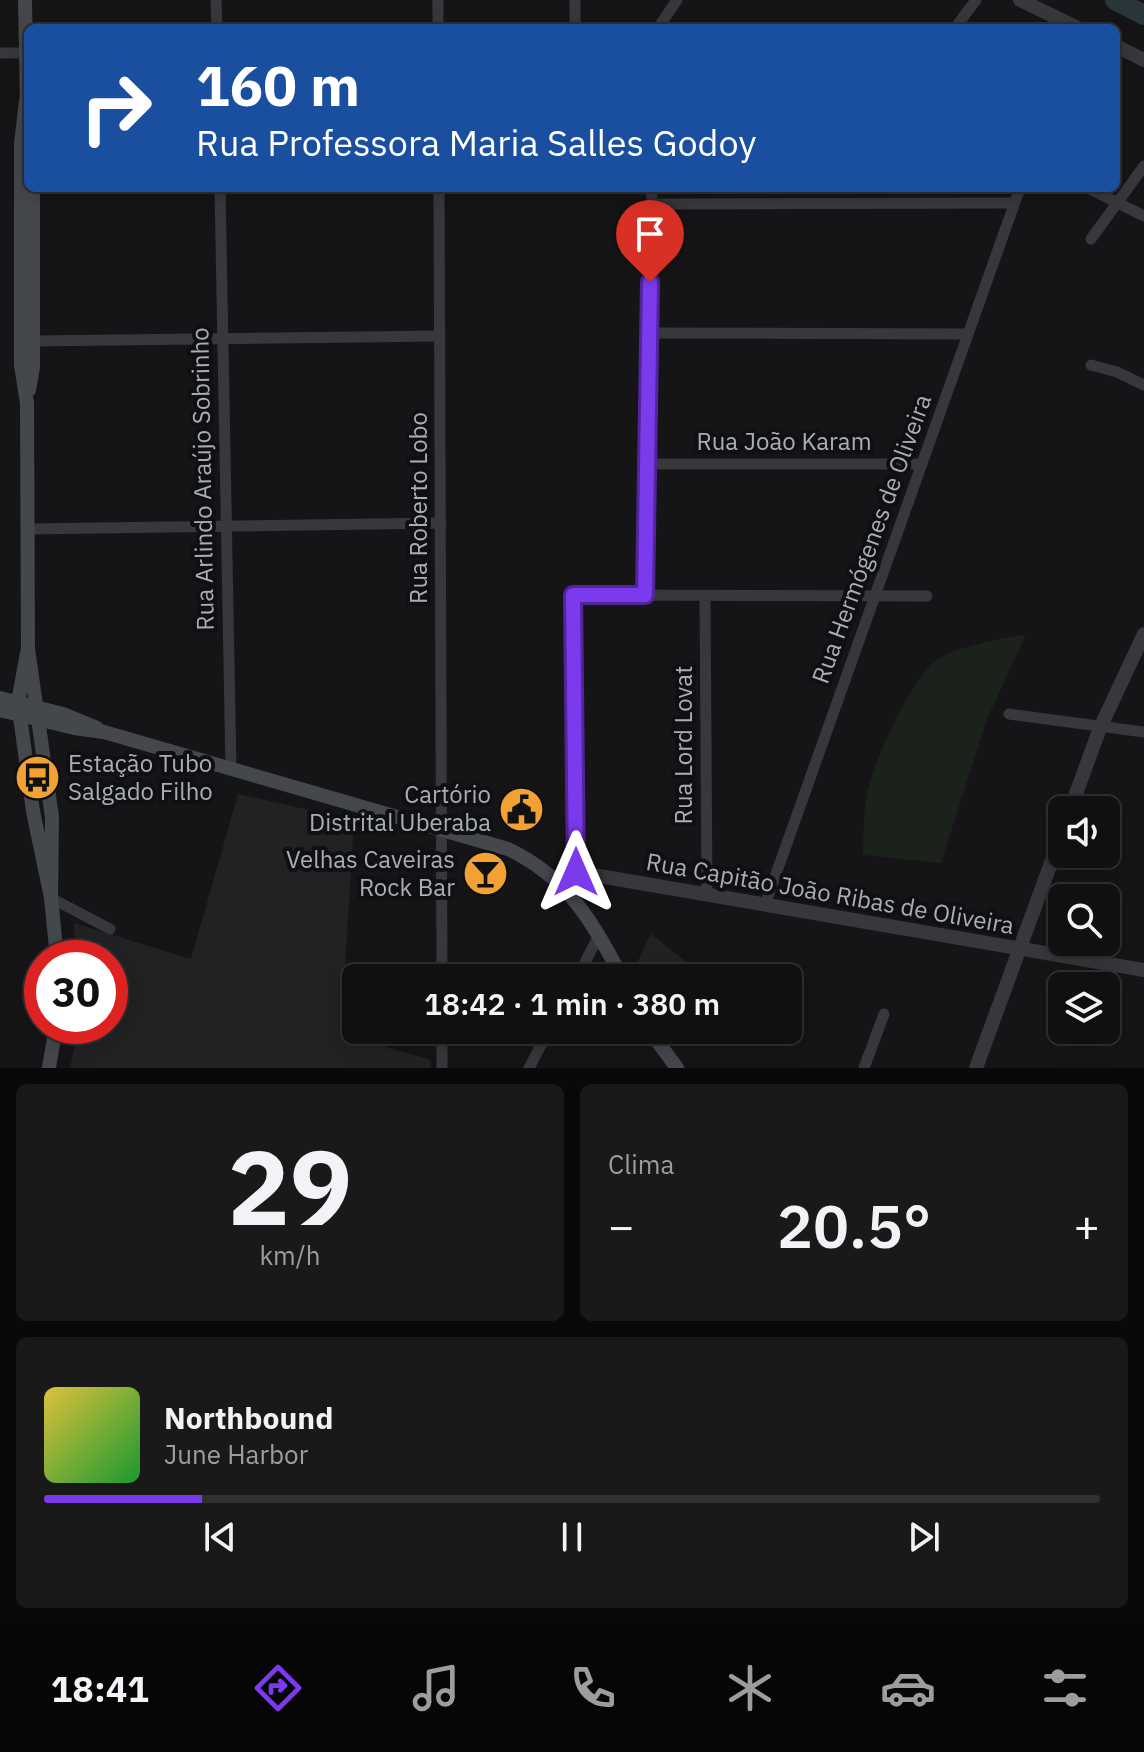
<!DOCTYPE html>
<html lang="pt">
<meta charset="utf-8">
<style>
:root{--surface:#101011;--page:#19191a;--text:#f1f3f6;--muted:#9c9d9f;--line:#303031;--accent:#7c3aed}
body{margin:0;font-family:"IBM Plex Sans",sans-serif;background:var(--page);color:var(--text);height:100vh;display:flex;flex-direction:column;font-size:30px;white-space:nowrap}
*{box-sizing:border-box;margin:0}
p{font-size:26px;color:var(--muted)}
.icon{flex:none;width:44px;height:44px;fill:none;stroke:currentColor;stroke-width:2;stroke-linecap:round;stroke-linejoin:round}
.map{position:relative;height:1068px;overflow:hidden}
.sheet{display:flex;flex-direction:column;gap:16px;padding:16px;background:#090909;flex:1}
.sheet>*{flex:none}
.guide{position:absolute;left:24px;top:24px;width:1096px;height:168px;border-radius:12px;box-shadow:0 4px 20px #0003,0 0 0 2px var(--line);background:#1a4fa0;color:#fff;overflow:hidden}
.buttons{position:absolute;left:1048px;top:796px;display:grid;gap:16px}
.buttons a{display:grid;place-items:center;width:72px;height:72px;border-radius:12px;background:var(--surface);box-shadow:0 4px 20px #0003,0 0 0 2px var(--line);font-size:40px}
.speed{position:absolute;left:24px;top:940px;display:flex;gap:16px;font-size:40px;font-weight:700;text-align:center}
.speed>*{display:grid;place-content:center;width:104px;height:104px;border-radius:50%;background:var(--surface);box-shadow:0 4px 20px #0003,0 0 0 2px var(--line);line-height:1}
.speed .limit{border:12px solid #d22;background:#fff;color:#111}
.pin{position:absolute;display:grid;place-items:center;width:68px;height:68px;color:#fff;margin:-82px -34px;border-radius:50% 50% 50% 0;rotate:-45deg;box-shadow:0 0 8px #0007}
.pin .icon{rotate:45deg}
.me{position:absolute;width:88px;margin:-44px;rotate:0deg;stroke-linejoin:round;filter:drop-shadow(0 0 6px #0008)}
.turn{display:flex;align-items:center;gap:28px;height:168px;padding:0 40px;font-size:36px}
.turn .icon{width:104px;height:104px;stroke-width:2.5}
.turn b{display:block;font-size:56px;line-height:68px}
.big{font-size:60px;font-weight:600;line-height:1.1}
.sheet .tile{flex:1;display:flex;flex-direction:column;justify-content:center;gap:12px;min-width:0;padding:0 28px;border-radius:12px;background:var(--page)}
.sheet .dial{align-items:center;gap:0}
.dial b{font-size:104px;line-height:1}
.song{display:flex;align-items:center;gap:24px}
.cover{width:96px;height:96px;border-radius:12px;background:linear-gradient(135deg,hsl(50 70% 55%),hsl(130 70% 35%))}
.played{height:8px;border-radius:4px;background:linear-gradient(90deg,var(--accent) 15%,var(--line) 15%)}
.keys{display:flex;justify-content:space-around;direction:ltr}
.heat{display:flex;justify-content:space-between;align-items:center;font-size:44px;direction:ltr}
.sheet .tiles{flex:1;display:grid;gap:16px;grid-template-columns:1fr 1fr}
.tile:last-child{grid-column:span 2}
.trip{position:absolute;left:342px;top:964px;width:460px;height:80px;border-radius:12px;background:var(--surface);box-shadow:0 4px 20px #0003,0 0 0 2px var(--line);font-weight:600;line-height:80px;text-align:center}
.menu{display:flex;height:128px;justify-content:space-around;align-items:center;background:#060607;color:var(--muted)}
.menu .icon{width:56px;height:56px}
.menu .active{color:var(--accent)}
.menu b{font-size:36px;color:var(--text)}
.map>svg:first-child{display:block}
.built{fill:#212224}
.green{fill:#1b221c}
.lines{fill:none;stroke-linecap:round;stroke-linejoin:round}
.river{stroke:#2b363b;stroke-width:20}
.minor{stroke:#36383c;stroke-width:11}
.tertiary{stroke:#36383c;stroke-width:14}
.secondary{stroke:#44474c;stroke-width:14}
.route-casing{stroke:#51269a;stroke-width:20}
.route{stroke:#7c3aed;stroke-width:14}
.labels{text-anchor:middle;stroke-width:8;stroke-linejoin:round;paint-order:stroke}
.street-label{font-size:24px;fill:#a7aeb7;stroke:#101012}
.poi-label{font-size:24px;fill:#a7aeb7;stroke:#101012;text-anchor:end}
</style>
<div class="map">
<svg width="1144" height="1068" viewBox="0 0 1144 1068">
<rect width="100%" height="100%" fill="#151517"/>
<g class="built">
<path d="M 238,794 L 354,820 L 341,1034 L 431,1060 L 431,1068 L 70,1068 L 78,1026 L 110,1026 L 110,958 L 75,958 L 74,923 L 191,959 Z"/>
<path d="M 651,934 L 690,965 L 686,978 L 640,978 L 634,969 Z"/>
</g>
<path class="green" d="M 1026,634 L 987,719 L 941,863 L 863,855 C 864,835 863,813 867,794 C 874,760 908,686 933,663 C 953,646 1001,639 1026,634 Z"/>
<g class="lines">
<path class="river" d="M 1115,0 L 1144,15"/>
<g class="minor">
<path d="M 216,0 L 217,28"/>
<path d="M 438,0 L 438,28"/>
<path d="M 575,0 L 575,28"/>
<path d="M 658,28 L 677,0"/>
<path d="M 955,28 L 976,0"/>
<path d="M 0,53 L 26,53"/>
<path d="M 220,188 L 231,768"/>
<path d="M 439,188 L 442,978"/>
<path d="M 1088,188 L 1144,216"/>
<path d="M 651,204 L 1014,203"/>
<path d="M 1091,239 L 1144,166"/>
<path d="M 649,333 L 968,334"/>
<path d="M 33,341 L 440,336"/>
<path d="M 1091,365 L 1117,372 L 1144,385"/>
<path d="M 647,464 L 922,464"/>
<path d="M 28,529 L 441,523"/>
<path d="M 645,595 L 652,188"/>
<path d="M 705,596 L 707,895"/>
<path d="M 1009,714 L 1144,732"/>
<path d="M 576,872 L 573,595 L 927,596"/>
<path d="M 51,898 L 110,929"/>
<path d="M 765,905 L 1020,188"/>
<path d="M 577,978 L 599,935"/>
<path d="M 442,1068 L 442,1030"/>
<path d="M 529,1068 L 549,1030"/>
<path d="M 864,1068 L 884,1014"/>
</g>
<g class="tertiary">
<path d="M 1020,0 L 1078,28"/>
<path d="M 1116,46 L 1144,60"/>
<path d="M 1070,810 L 1100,728 L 1144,634"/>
<path d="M 566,889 L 576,872 L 1144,970"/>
<path d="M 976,1068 L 1062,833"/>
</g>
<g class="secondary">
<path d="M 25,0 L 27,107"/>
<path d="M 26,101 L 21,143 L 21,365 L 27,403 L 28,649 L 52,817 L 51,898"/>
<path d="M 29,390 L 33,367 L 33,188"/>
<path d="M 27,653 L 18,702 L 33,811 L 51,898 L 57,958"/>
<path d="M 0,698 L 63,714 L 97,728"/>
<path d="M 0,710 L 74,728 L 104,732 L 508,849 C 566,876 594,923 622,978"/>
<path d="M 649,1030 L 677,1068"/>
<path d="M 49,1068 L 56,1026"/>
</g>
</g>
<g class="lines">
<defs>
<path id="route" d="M 576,872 L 573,595 L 645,595 L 650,282"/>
</defs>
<use href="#route" class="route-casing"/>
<use href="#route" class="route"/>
</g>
<defs>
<symbol id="bus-disc" viewBox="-11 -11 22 22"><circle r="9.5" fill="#f3a132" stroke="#101012"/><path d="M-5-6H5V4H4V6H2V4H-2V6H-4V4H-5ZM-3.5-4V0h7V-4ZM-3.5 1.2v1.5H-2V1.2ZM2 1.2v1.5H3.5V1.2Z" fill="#111"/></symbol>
<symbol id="civic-disc" viewBox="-11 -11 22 22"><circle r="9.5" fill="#f3a132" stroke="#101012"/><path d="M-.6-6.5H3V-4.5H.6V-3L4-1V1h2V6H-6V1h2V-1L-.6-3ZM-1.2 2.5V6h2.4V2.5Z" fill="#111"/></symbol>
<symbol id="bar-disc" viewBox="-11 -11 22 22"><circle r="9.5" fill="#f3a132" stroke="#101012"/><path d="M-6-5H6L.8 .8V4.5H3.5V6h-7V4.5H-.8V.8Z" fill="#111"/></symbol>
</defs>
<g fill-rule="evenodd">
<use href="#bus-disc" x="12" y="752" width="51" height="51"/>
<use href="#civic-disc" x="496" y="784" width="51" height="51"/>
<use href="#bar-disc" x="460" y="848" width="51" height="51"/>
</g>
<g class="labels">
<g class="street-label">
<text x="784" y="450">Rua João Karam</text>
<text transform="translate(203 479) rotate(-91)" y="8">Rua Arlindo Araújo Sobrinho</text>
<text transform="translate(419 508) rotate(-90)" y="8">Rua Roberto Lobo</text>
<text transform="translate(872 539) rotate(-70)" y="8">Rua Hermógenes de Oliveira</text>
<text transform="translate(684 745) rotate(-90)" y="8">Rua Lord Lovat</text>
<text transform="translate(830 894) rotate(10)" y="8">Rua Capitão João Ribas de Oliveira</text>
</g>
<g class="poi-label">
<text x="68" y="772" text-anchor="start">Estação Tubo<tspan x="68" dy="28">Salgado Filho</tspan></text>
<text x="491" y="803">Cartório<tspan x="491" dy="28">Distrital Uberaba</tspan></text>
<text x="455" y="868">Velhas Caveiras<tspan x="455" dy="28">Rock Bar</tspan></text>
</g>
</g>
</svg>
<div class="buttons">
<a><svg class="icon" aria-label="sound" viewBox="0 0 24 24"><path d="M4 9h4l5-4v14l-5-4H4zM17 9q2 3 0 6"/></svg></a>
<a><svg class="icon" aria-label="search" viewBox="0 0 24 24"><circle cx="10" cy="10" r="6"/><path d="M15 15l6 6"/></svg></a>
<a><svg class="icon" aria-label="layers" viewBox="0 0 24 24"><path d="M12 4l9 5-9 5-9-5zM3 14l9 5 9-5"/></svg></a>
</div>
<div class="speed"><div class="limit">30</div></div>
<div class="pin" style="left:650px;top:282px;background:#d93025"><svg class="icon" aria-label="arrive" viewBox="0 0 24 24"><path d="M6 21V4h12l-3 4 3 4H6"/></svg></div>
<svg class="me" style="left:576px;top:872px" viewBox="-20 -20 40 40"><path d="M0-17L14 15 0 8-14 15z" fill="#7c3aed" stroke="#fff" stroke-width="4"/></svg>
<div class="trip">18:42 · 1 min · 380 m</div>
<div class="guide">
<div class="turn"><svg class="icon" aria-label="right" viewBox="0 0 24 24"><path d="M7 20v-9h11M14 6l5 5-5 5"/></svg><div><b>160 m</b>Rua Professora Maria Salles Godoy</div></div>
</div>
</div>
<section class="sheet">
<div class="tiles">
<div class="tile dial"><b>29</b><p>km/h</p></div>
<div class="tile"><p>Clima</p>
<div class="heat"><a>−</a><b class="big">20.5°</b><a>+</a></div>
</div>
<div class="tile">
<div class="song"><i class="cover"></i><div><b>Northbound</b><p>June Harbor</p></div></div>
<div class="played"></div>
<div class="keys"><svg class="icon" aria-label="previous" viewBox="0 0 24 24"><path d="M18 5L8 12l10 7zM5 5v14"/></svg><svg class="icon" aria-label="pause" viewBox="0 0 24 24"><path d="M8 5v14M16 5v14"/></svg><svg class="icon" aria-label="next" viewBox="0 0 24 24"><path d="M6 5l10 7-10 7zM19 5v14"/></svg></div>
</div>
</div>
</section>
<nav class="menu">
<b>18:41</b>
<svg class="icon active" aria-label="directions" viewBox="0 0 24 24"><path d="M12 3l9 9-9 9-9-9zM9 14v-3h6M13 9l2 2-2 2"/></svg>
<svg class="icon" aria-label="music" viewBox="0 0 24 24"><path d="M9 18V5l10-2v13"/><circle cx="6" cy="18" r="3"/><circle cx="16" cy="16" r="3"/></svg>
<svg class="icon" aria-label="phone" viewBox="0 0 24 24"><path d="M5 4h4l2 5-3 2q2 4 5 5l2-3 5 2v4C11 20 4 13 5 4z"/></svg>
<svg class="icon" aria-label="climate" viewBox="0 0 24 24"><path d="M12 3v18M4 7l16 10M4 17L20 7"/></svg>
<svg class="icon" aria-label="car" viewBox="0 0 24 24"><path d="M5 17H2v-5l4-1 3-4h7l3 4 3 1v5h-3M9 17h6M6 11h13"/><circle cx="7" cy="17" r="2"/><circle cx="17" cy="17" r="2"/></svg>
<svg class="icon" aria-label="filters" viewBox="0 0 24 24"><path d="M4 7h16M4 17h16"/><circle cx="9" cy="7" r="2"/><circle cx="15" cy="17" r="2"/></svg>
</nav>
